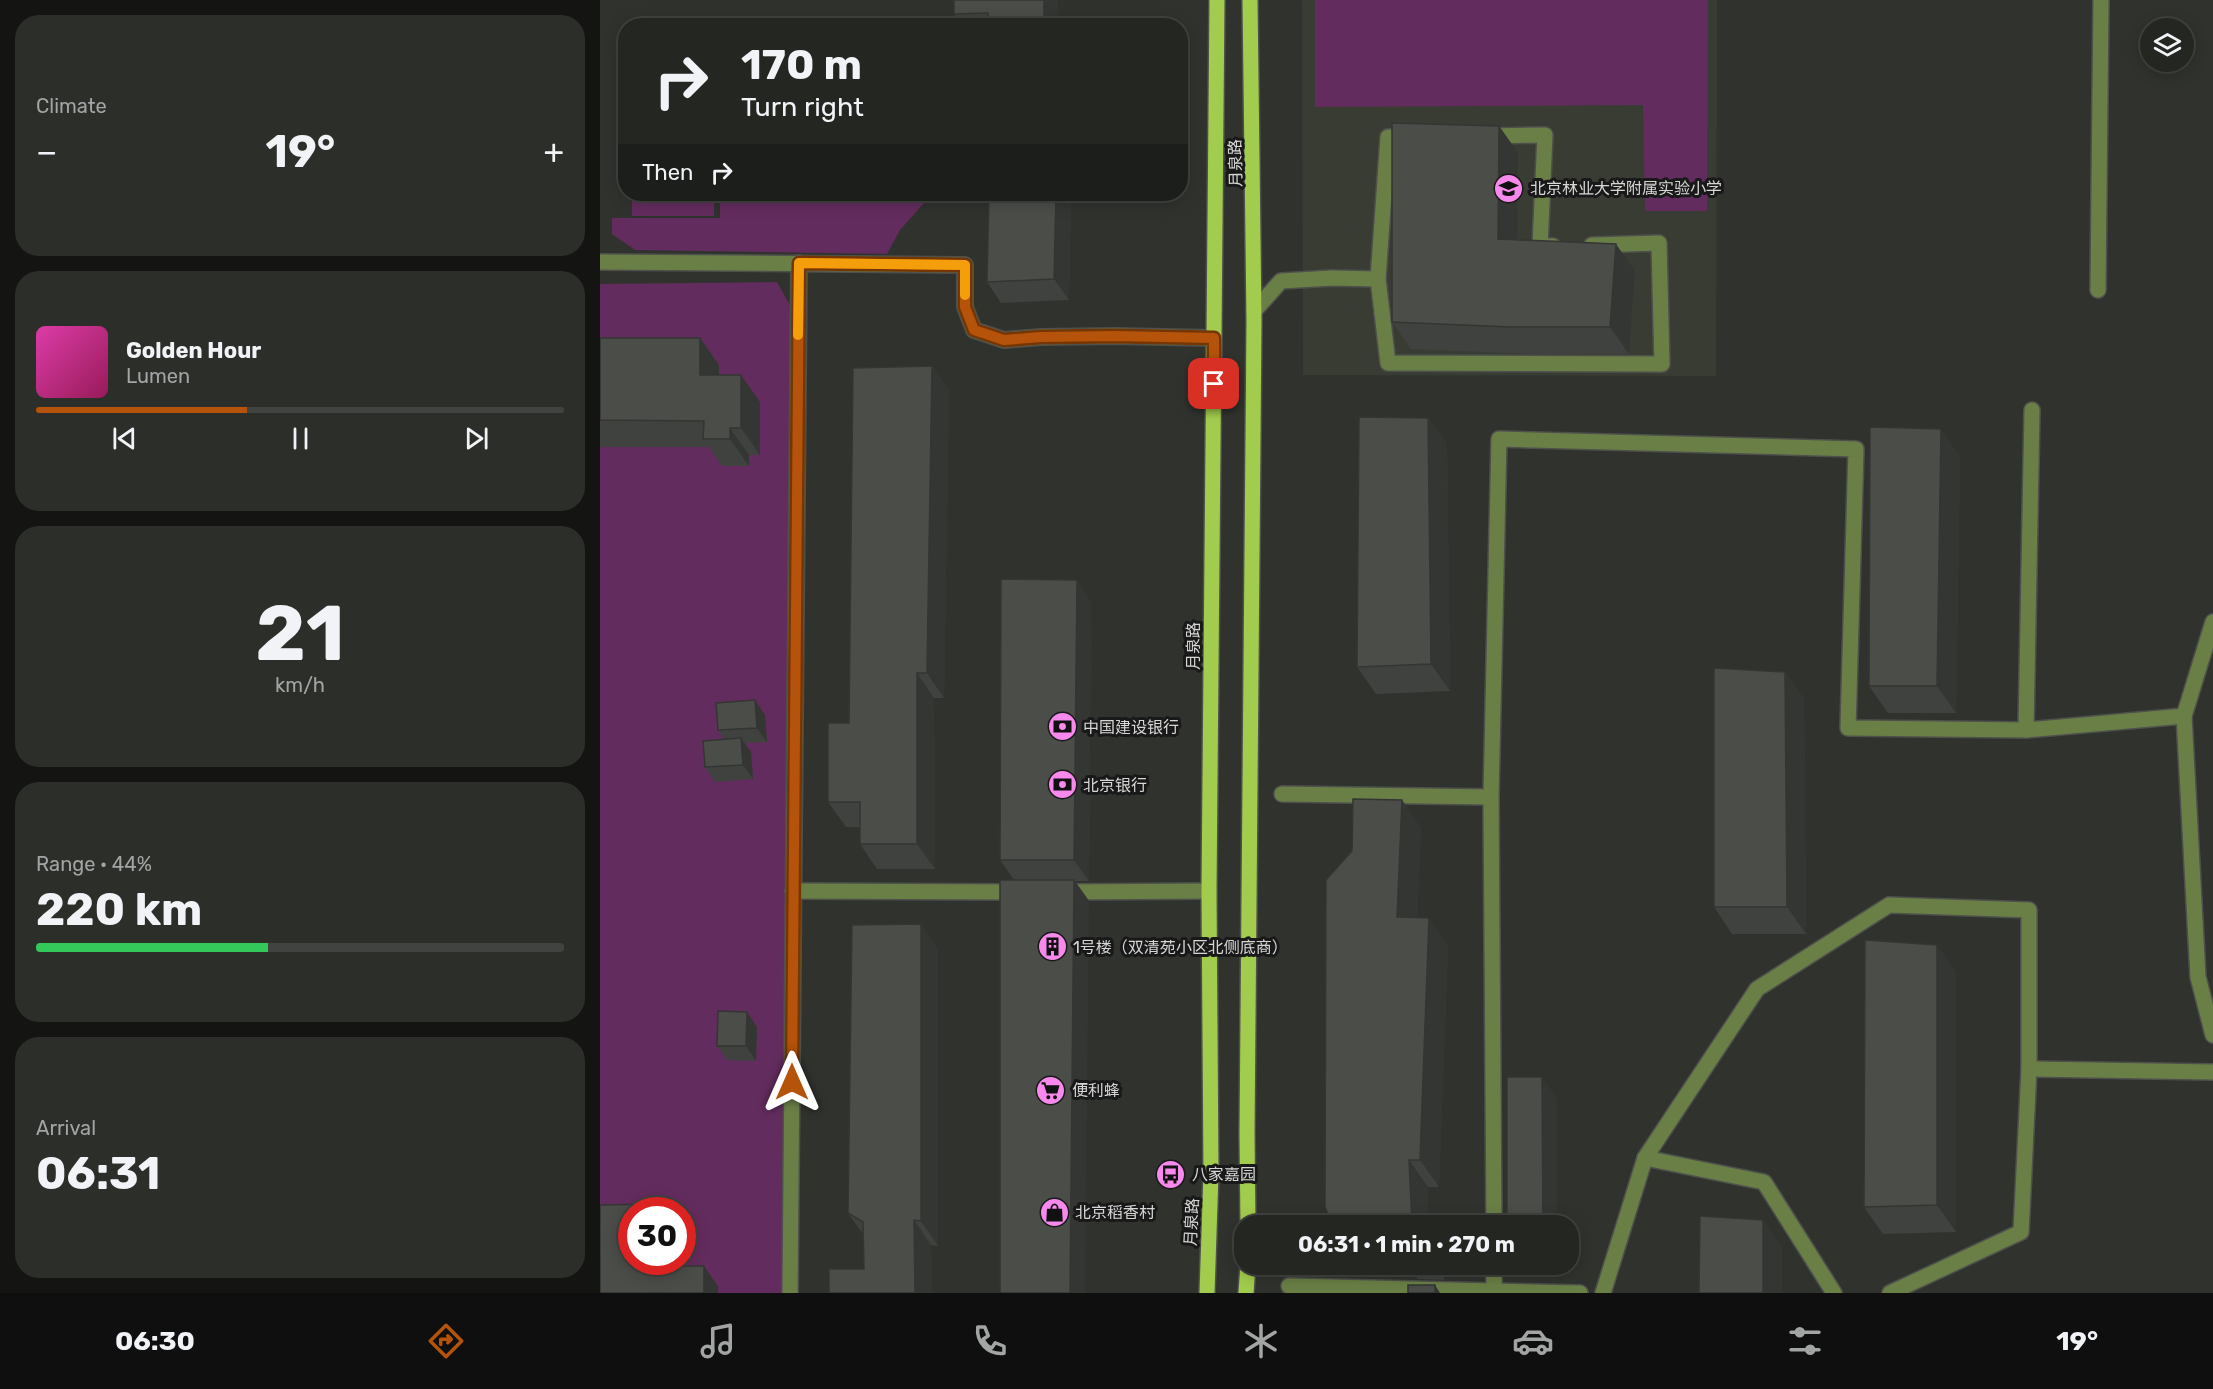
<!DOCTYPE html>
<meta charset="utf-8">
<style>
:root{--surface:#242622;--page:#2c2e2a;--text:#f1f3f6;--muted:#a3a5a5;--line:#414340;--accent:#b45309}
body{margin:0;font-family:Rubik,"Noto Sans SC",sans-serif;background:var(--page);color:var(--text);height:100vh;display:flex;flex-direction:column;font-size:22px;white-space:nowrap}
*{box-sizing:border-box;margin:0}
p{font-size:20px;color:var(--muted)}
.icon{flex:none;width:33px;height:33px;fill:none;stroke:currentColor;stroke-width:2;stroke-linecap:round;stroke-linejoin:round}
.map{position:relative;flex:1;overflow:hidden}
.drawer{display:flex;flex-direction:column;gap:15px;padding:15px;background:#141513;width:600px}
.drawer>*{flex:none}
.hud{position:absolute;left:18px;top:18px;width:570px;height:183px;border-radius:24px;box-shadow:0 3px 15px #0003,0 0 0 2px var(--line);background:#242622;color:var(--text);overflow:hidden}
.controls{position:absolute;left:1540px;top:18px;display:grid;gap:12px}
.controls a{display:grid;place-items:center;width:54px;height:54px;border-radius:50%;background:var(--surface);box-shadow:0 3px 15px #0003,0 0 0 2px var(--line);font-size:30px}
.speed{position:absolute;left:18px;top:1197px;display:flex;gap:12px;font-size:30px;font-weight:700;text-align:center}
.speed>*{display:grid;place-content:center;width:78px;height:78px;border-radius:50%;background:var(--surface);box-shadow:0 3px 15px #0003,0 0 0 2px var(--line);line-height:1}
.speed .limit{border:9px solid #d22;background:#fff;color:#111}
.pin{position:absolute;display:grid;place-items:center;width:51px;height:51px;color:#fff;margin:-26px;border-radius:12px;box-shadow:0 3px 9px #0006}
.me{position:absolute;width:66px;margin:-33px;rotate:0deg;stroke-linejoin:round;filter:drop-shadow(0 0 4px #0008)}
.turn{display:flex;align-items:center;gap:21px;height:126px;padding:0 24px;font-size:27px}
.turn .icon{width:78px;height:78px;stroke-width:2.5}
.turn b{display:block;font-size:42px;line-height:51px}
.then{display:flex;align-items:center;height:57px;padding:0 24px;background:#0003;gap:12px;font-size:22px}
.big{font-size:45px;font-weight:700;line-height:1.1}
.drawer .card{flex:1;display:flex;flex-direction:column;justify-content:center;gap:9px;min-width:0;padding:0 21px;border-radius:24px;background:var(--page)}
.drawer .dial{align-items:center;gap:0}
.dial b{font-size:78px;line-height:1}
.song{display:flex;align-items:center;gap:18px}
.cover{width:72px;height:72px;border-radius:9px;background:linear-gradient(135deg,hsl(320 70% 55%),hsl(330 70% 35%))}
.played{height:6px;border-radius:3px;background:linear-gradient(90deg,var(--accent) 40%,var(--line) 40%)}
.keys{display:flex;justify-content:space-around;direction:ltr}
.heat{display:flex;justify-content:space-between;align-items:center;font-size:33px;direction:ltr}
.charge{height:9px;border-radius:4px;background:linear-gradient(90deg,#34c759 44%,var(--line) 0)}
.trip{position:absolute;left:634px;top:1215px;width:345px;height:60px;border-radius:24px;background:var(--surface);box-shadow:0 3px 15px #0003,0 0 0 2px var(--line);font-weight:700;line-height:60px;text-align:center}
.tab-bar{display:flex;height:96px;justify-content:space-around;align-items:center;background:#0e0f0e;color:var(--muted)}
.tab-bar .icon{width:42px;height:42px}
.tab-bar .current{color:var(--accent)}
.tab-bar b{font-size:27px;color:var(--text)}
main{display:flex;flex:1;min-height:0}
.map>svg:first-child{display:block}
.built{fill:#393c33}
.green{fill:#632c5e;fill-rule:evenodd}
.lines{fill:none;stroke-linecap:round;stroke-linejoin:round}
.minor-casing{stroke:#4e504c;stroke-width:18}
.major-casing{stroke:#4e504c;stroke-width:18}
.minor{stroke:#6a7f46;stroke-width:15}
.major{stroke:#a2cc4d;stroke-width:15}
.wall{fill:#40423f}
.shaded-wall{fill:#343633}
.building{fill:#4b4d49;stroke:#343633;stroke-width:1.5}
.route-casing{stroke:#753606;stroke-width:15}
.route{stroke:#b45309;stroke-width:10}
.slow{stroke:#f59e0b;stroke-width:10}
.labels{text-anchor:middle;stroke-width:6;stroke-linejoin:round;paint-order:stroke}
.street-label{font-size:16px;fill:#d7d8d6;stroke:#181918}
.poi-label{font-size:16px;fill:#d7d8d6;stroke:#181918;text-anchor:start}
</style>
<main>
<section class="drawer">
<div class="card"><p>Climate</p>
<div class="heat"><a>−</a><b class="big">19°</b><a>+</a></div>
</div>
<div class="card">
<div class="song"><i class="cover"></i><div><b>Golden Hour</b><p>Lumen</p></div></div>
<div class="played"></div>
<div class="keys"><svg class="icon" aria-label="previous" viewBox="0 0 24 24"><path d="M18 5L8 12l10 7zM5 5v14"/></svg><svg class="icon" aria-label="pause" viewBox="0 0 24 24"><path d="M8 5v14M16 5v14"/></svg><svg class="icon" aria-label="next" viewBox="0 0 24 24"><path d="M6 5l10 7-10 7zM19 5v14"/></svg></div>
</div>
<div class="card dial"><b>21</b><p>km/h</p></div>
<div class="card"><p>Range · 44%</p><b class="big">220 km</b><div class="charge"></div></div>
<div class="card"><p>Arrival</p><b class="big">06:31</b></div>
</section>
<div class="map">
<svg width="1613" height="1293" viewBox="0 0 1613 1293">
<rect width="100%" height="100%" fill="#30322e"/>
<path class="built" d="M 702,0 L 1117,0 L 1116,376 L 703,375 Z"/>
<g class="green">
<path d="M 715,0 L 1108,0 L 1107,211 L 1045,211 L 1043,105 L 715,107 Z"/>
<path d="M 25,48 L 25,118 L 18,119 L 20,60 Z"/>
<rect x="32" y="194" width="82" height="22"/>
<path d="M 120,194 L 350,194 L 323,204 L 300,230 L 287,254 L 35,250 L 12,234 L 12,218 L 120,218 Z"/>
<path d="M 177,282 L 192,309 L 183,1293 L 0,1293 L 0,284 ZM 32,1210 L 82,1210 L 82,1262 L 32,1262 Z"/>
</g>
<g class="lines">
<defs>
<g id="minor">
<path d="M 887,136 L 945,135 L 940,246 L 953,246"/>
<path d="M 0,262 L 365,265 L 365,307 L 374,330 L 404,340 L 441,337 L 515,336 L 614,338"/>
<path d="M 778,279 L 788,363 L 1062,364 L 1059,243 L 992,245"/>
<path d="M 1498,290 L 1501,0"/>
<path d="M 654,311 L 681,281 L 732,278 L 778,279 L 788,137 L 812,137"/>
<path d="M 1584,716 L 1598,977 L 1613,1035"/>
<path d="M 1426,730 L 1432,410"/>
<path d="M 682,794 L 891,797"/>
<path d="M 193,891 L 420,892"/>
<path d="M 462,892 L 609,891"/>
<path d="M 1429,1069 L 1613,1072"/>
<path d="M 1045,1158 L 1164,1182 L 1234,1293"/>
<path d="M 894,1226 L 891,797 L 899,439 L 1256,449 L 1248,728 L 1426,730 L 1584,716 L 1613,622"/>
<path d="M 894,1264 L 894,1291"/>
<path d="M 689,1286 L 980,1293"/>
<path d="M 190,1293 L 199,263"/>
<path d="M 1003,1293 L 1045,1158 L 1157,989 L 1289,905 L 1429,910 L 1429,1069 L 1421,1232 L 1290,1293"/>
</g>
<g id="major">
<path d="M 648,1226 L 647,1134 L 654,321 L 650,0"/>
<path d="M 607,1293 L 611,1173 L 609,891 L 617,0"/>
<path d="M 646,1293 L 648,1264"/>
</g>
</defs>
<use href="#minor" class="minor-casing"/>
<use href="#major" class="major-casing"/>
<use href="#minor" class="minor"/>
<use href="#major" class="major"/>
</g>
<g class="wall">
<path d="M 354,0 L 458,0 L 458,26 L 362,26 L 354,14 Z"/>
<path d="M 899,126 L 918,153 L 917,240 L 1035,271 L 1029,354 L 930,354 L 811,349 L 792,322 Z"/>
<path d="M 471,194 L 469,300 L 401,303 L 387,282 Z"/>
<path d="M 0,338 L 100,338 L 119,365 L 119,375 L 160,402 L 160,455 L 149,455 L 149,466 L 122,466 L 109,447 L 0,447 Z"/>
<path d="M 332,366 L 349,391 L 344,698 L 334,698 L 335,869 L 277,869 L 260,844 L 260,827 L 246,827 L 228,802 L 249,723 Z"/>
<path d="M 828,418 L 847,444 L 850,691 L 776,694 L 757,667 Z"/>
<path d="M 1360,456 L 1356,713 L 1288,713 L 1269,686 Z"/>
<path d="M 491,601 L 489,881 L 475,881 L 489,901 L 414,880 L 400,860 Z"/>
<path d="M 1185,672 L 1204,699 L 1206,934 L 1132,934 L 1114,907 Z"/>
<path d="M 165,715 L 167,742 L 145,743 L 151,752 L 153,779 L 115,782 L 105,767 L 124,739 L 118,730 Z"/>
<path d="M 821,827 L 817,918 L 848,945 L 839,1187 L 828,1187 L 725,1207 Z"/>
<path d="M 338,949 L 338,1246 L 331,1245 L 332,1293 L 229,1293 L 264,1269 L 263,1234 L 248,1213 Z"/>
<path d="M 1356,972 L 1356,1232 L 1283,1234 L 1264,1207 Z"/>
<path d="M 157,1027 L 156,1061 L 127,1060 L 117,1046 Z"/>
<path d="M 755,1264 L 839,1264 L 845,1274 L 845,1280 L 818,1279 L 813,1272 L 762,1275 Z"/>
</g>
<g class="shaded-wall">
<rect x="444" y="0" width="14" height="26"/>
<path d="M 899,126 L 918,153 L 917,266 L 898,239 Z"/>
<path d="M 456,194 L 471,194 L 469,300 L 454,279 Z"/>
<path d="M 1016,244 L 1035,271 L 1029,354 L 1010,327 Z"/>
<path d="M 100,338 L 119,365 L 119,402 L 100,375 Z"/>
<path d="M 332,366 L 349,391 L 344,698 L 327,673 Z"/>
<path d="M 141,375 L 160,402 L 160,455 L 141,428 Z"/>
<path d="M 828,418 L 847,444 L 850,691 L 831,664 Z"/>
<path d="M 130,428 L 149,455 L 149,466 L 130,439 Z"/>
<path d="M 1341,429 L 1360,456 L 1356,713 L 1337,686 Z"/>
<path d="M 477,580 L 491,601 L 489,881 L 474,860 Z"/>
<path d="M 1185,672 L 1204,699 L 1206,934 L 1187,907 Z"/>
<path d="M 317,673 L 334,698 L 335,869 L 317,844 Z"/>
<path d="M 155,700 L 165,715 L 167,742 L 157,728 Z"/>
<path d="M 141,738 L 151,752 L 153,779 L 143,765 Z"/>
<path d="M 802,800 L 821,827 L 816,944 L 797,917 Z"/>
<path d="M 474,880 L 489,901 L 485,1293 L 470,1293 Z"/>
<path d="M 829,918 L 848,945 L 839,1187 L 820,1160 Z"/>
<path d="M 321,924 L 338,949 L 338,1246 L 321,1221 Z"/>
<path d="M 1337,945 L 1356,972 L 1356,1232 L 1337,1205 Z"/>
<path d="M 147,1012 L 157,1027 L 156,1061 L 146,1046 Z"/>
<path d="M 942,1077 L 957,1098 L 957,1226 L 943,1226 Z"/>
<path d="M 809,1160 L 828,1187 L 829,1226 L 812,1226 Z"/>
<path d="M 64,1204 L 69,1210 L 64,1210 Z"/>
<path d="M 314,1220 L 331,1245 L 332,1293 L 315,1293 Z"/>
<path d="M 1163,1220 L 1182,1247 L 1182,1293 L 1163,1293 Z"/>
<path d="M 65,1262 L 79,1262 L 79,1286 L 65,1266 Z"/>
<path d="M 834,1264 L 839,1264 L 845,1274 L 845,1280 Z"/>
<path d="M 104,1266 L 118,1286 L 118,1293 L 104,1293 Z"/>
<path d="M 835,1285 L 840,1293 L 835,1293 Z"/>
</g>
<g class="building">
<path d="M 354,0 L 444,0 L 444,26 L 389,26 L 388,13 L 354,14 Z"/>
<path d="M 792,123 L 899,126 L 898,239 L 1016,244 L 1010,327 L 911,327 L 792,322 Z"/>
<path d="M 389,194 L 456,194 L 454,279 L 387,282 Z"/>
<path d="M 0,338 L 100,338 L 100,375 L 141,375 L 141,428 L 130,428 L 130,439 L 103,439 L 104,421 L 0,420 Z"/>
<path d="M 332,366 L 327,673 L 317,673 L 317,844 L 260,844 L 260,802 L 228,802 L 228,723 L 249,723 L 253,368 Z"/>
<path d="M 759,417 L 828,418 L 831,664 L 757,667 Z"/>
<path d="M 1270,427 L 1341,429 L 1337,686 L 1269,686 Z"/>
<path d="M 401,579 L 477,580 L 474,860 L 400,860 Z"/>
<path d="M 1114,668 L 1185,672 L 1187,907 L 1114,907 Z"/>
<path d="M 155,700 L 157,728 L 118,730 L 116,703 Z"/>
<path d="M 141,738 L 143,765 L 105,767 L 103,741 Z"/>
<path d="M 753,799 L 802,800 L 797,917 L 829,918 L 820,1160 L 809,1160 L 812,1226 L 733,1226 L 725,1207 L 726,880 L 752,851 Z"/>
<path d="M 400,880 L 474,880 L 470,1293 L 400,1293 Z"/>
<path d="M 321,924 L 321,1221 L 314,1220 L 315,1293 L 229,1293 L 229,1269 L 264,1269 L 263,1222 L 248,1213 L 252,925 Z"/>
<path d="M 1265,940 L 1337,945 L 1337,1205 L 1264,1207 Z"/>
<path d="M 118,1011 L 147,1012 L 146,1046 L 117,1046 Z"/>
<path d="M 907,1077 L 942,1077 L 943,1226 L 907,1226 Z"/>
<path d="M 64,1204 L 64,1210 L 32,1210 L 32,1262 L 65,1262 L 65,1266 L 104,1266 L 104,1293 L 0,1293 L 0,1205 Z"/>
<path d="M 1100,1216 L 1163,1220 L 1163,1293 L 1099,1293 Z"/>
<rect x="808" y="1285" width="27" height="8"/>
</g>
<g class="lines">
<defs>
<path id="route" d="M 192,1082 L 199,263 L 365,265 L 365,307 L 374,330 L 404,340 L 441,337 L 515,336 L 614,338 L 614,384"/>
</defs>
<use href="#route" class="route-casing"/>
<use href="#route" class="route"/>
<path class="slow" d="M 198,335 L 199,263 L 365,265 L 365,295"/>
</g>
<defs>
<symbol id="school-disc" viewBox="-11 -11 22 22"><circle r="9.5" fill="#f788ec" stroke="#181918"/><path d="M0-5L7-2L0 1L-7-2ZM-4 1L0 2.5L4 1V4Q0 6-4 4Z" fill="#111"/></symbol>
<symbol id="bank-disc" viewBox="-11 -11 22 22"><circle r="9.5" fill="#f788ec" stroke="#181918"/><path d="M-6-4H6V4H-6ZM0-2.3a2.3 2.3 0 1 0 0 4.6a2.3 2.3 0 1 0 0-4.6Z" fill="#111"/></symbol>
<symbol id="building-disc" viewBox="-11 -11 22 22"><circle r="9.5" fill="#f788ec" stroke="#181918"/><path d="M-4-6H4V6H1V3H-1V6H-4ZM-2.5-4.3h1.7v1.8h-1.7ZM.8-4.3h1.7v1.8H.8ZM-2.5-1h1.7V.8h-1.7ZM.8-1h1.7V.8H.8Z" fill="#111"/></symbol>
<symbol id="supermarket-disc" viewBox="-11 -11 22 22"><circle r="9.5" fill="#f788ec" stroke="#181918"/><path d="M-6-5.5h2.5l.6 2H6L4.5 2H-2.5L-4.4-4H-6ZM-1.5 3.2a1.3 1.3 0 1 0 .1 0ZM3 3.2a1.3 1.3 0 1 0 .1 0Z" fill="#111"/></symbol>
<symbol id="bus-disc" viewBox="-11 -11 22 22"><circle r="9.5" fill="#f788ec" stroke="#181918"/><path d="M-5-6H5V4H4V6H2V4H-2V6H-4V4H-5ZM-3.5-4V0h7V-4ZM-3.5 1.2v1.5H-2V1.2ZM2 1.2v1.5H3.5V1.2Z" fill="#111"/></symbol>
<symbol id="shop-disc" viewBox="-11 -11 22 22"><circle r="9.5" fill="#f788ec" stroke="#181918"/><path d="M-5-2.5h2.3a2.7 3.5 0 0 1 5.4 0H5L5.5 6h-11ZM-1.5-2.5h3a1.5 2.3 0 0 0-3 0Z" fill="#111"/></symbol>
</defs>
<g fill-rule="evenodd">
<use href="#school-disc" x="892" y="172" width="33" height="33"/>
<use href="#bank-disc" x="446" y="710" width="33" height="33"/>
<use href="#bank-disc" x="446" y="768" width="33" height="33"/>
<use href="#building-disc" x="436" y="930" width="33" height="33"/>
<use href="#supermarket-disc" x="434" y="1074" width="33" height="33"/>
<use href="#bus-disc" x="554" y="1158" width="33" height="33"/>
<use href="#shop-disc" x="438" y="1196" width="33" height="33"/>
</g>
<g class="labels">
<g class="street-label">
<text transform="translate(635 163) rotate(-91)" y="6">月泉路</text>
<text transform="translate(593 646) rotate(-90)" y="6">月泉路</text>
<text transform="translate(591 1222) rotate(-87)" y="6">月泉路</text>
</g>
<g class="poi-label">
<text x="930" y="194">北京林业大学附属实验小学</text>
<text x="483" y="733">中国建设银行</text>
<text x="483" y="791">北京银行</text>
<text x="473" y="953">1号楼（双清苑小区北侧底商）</text>
<text x="472" y="1096">便利蜂</text>
<text x="592" y="1180">八家嘉园</text>
<text x="475" y="1218">北京稻香村</text>
</g>
</g>
</svg>
<div class="controls">
<a><svg class="icon" aria-label="layers" viewBox="0 0 24 24"><path d="M12 4l9 5-9 5-9-5zM3 14l9 5 9-5"/></svg></a>
</div>
<div class="speed"><div class="limit">30</div></div>
<div class="pin" style="left:614px;top:384px;background:#d93025"><svg class="icon" aria-label="arrive" viewBox="0 0 24 24"><path d="M6 21V4h12l-3 4 3 4H6"/></svg></div>
<svg class="me" style="left:192px;top:1082px" viewBox="-20 -20 40 40"><path d="M0-17L14 15 0 8-14 15z" fill="#b45309" stroke="#fff" stroke-width="4"/></svg>
<div class="trip">06:31 · 1 min · 270 m</div>
<div class="hud">
<div class="turn"><svg class="icon" aria-label="right" viewBox="0 0 24 24"><path d="M7 20v-9h11M14 6l5 5-5 5"/></svg><div><b>170 m</b>Turn right</div></div>
<div class="then">Then<svg class="icon" aria-label="right" viewBox="0 0 24 24"><path d="M7 20v-9h11M14 6l5 5-5 5"/></svg></div>
</div>
</div>
</main>
<nav class="tab-bar">
<b>06:30</b>
<svg class="icon current" aria-label="directions" viewBox="0 0 24 24"><path d="M12 3l9 9-9 9-9-9zM9 14v-3h6M13 9l2 2-2 2"/></svg>
<svg class="icon" aria-label="music" viewBox="0 0 24 24"><path d="M9 18V5l10-2v13"/><circle cx="6" cy="18" r="3"/><circle cx="16" cy="16" r="3"/></svg>
<svg class="icon" aria-label="phone" viewBox="0 0 24 24"><path d="M5 4h4l2 5-3 2q2 4 5 5l2-3 5 2v4C11 20 4 13 5 4z"/></svg>
<svg class="icon" aria-label="climate" viewBox="0 0 24 24"><path d="M12 3v18M4 7l16 10M4 17L20 7"/></svg>
<svg class="icon" aria-label="car" viewBox="0 0 24 24"><path d="M5 17H2v-5l4-1 3-4h7l3 4 3 1v5h-3M9 17h6M6 11h13"/><circle cx="7" cy="17" r="2"/><circle cx="17" cy="17" r="2"/></svg>
<svg class="icon" aria-label="filters" viewBox="0 0 24 24"><path d="M4 7h16M4 17h16"/><circle cx="9" cy="7" r="2"/><circle cx="15" cy="17" r="2"/></svg>
<b>19°</b>
</nav>
